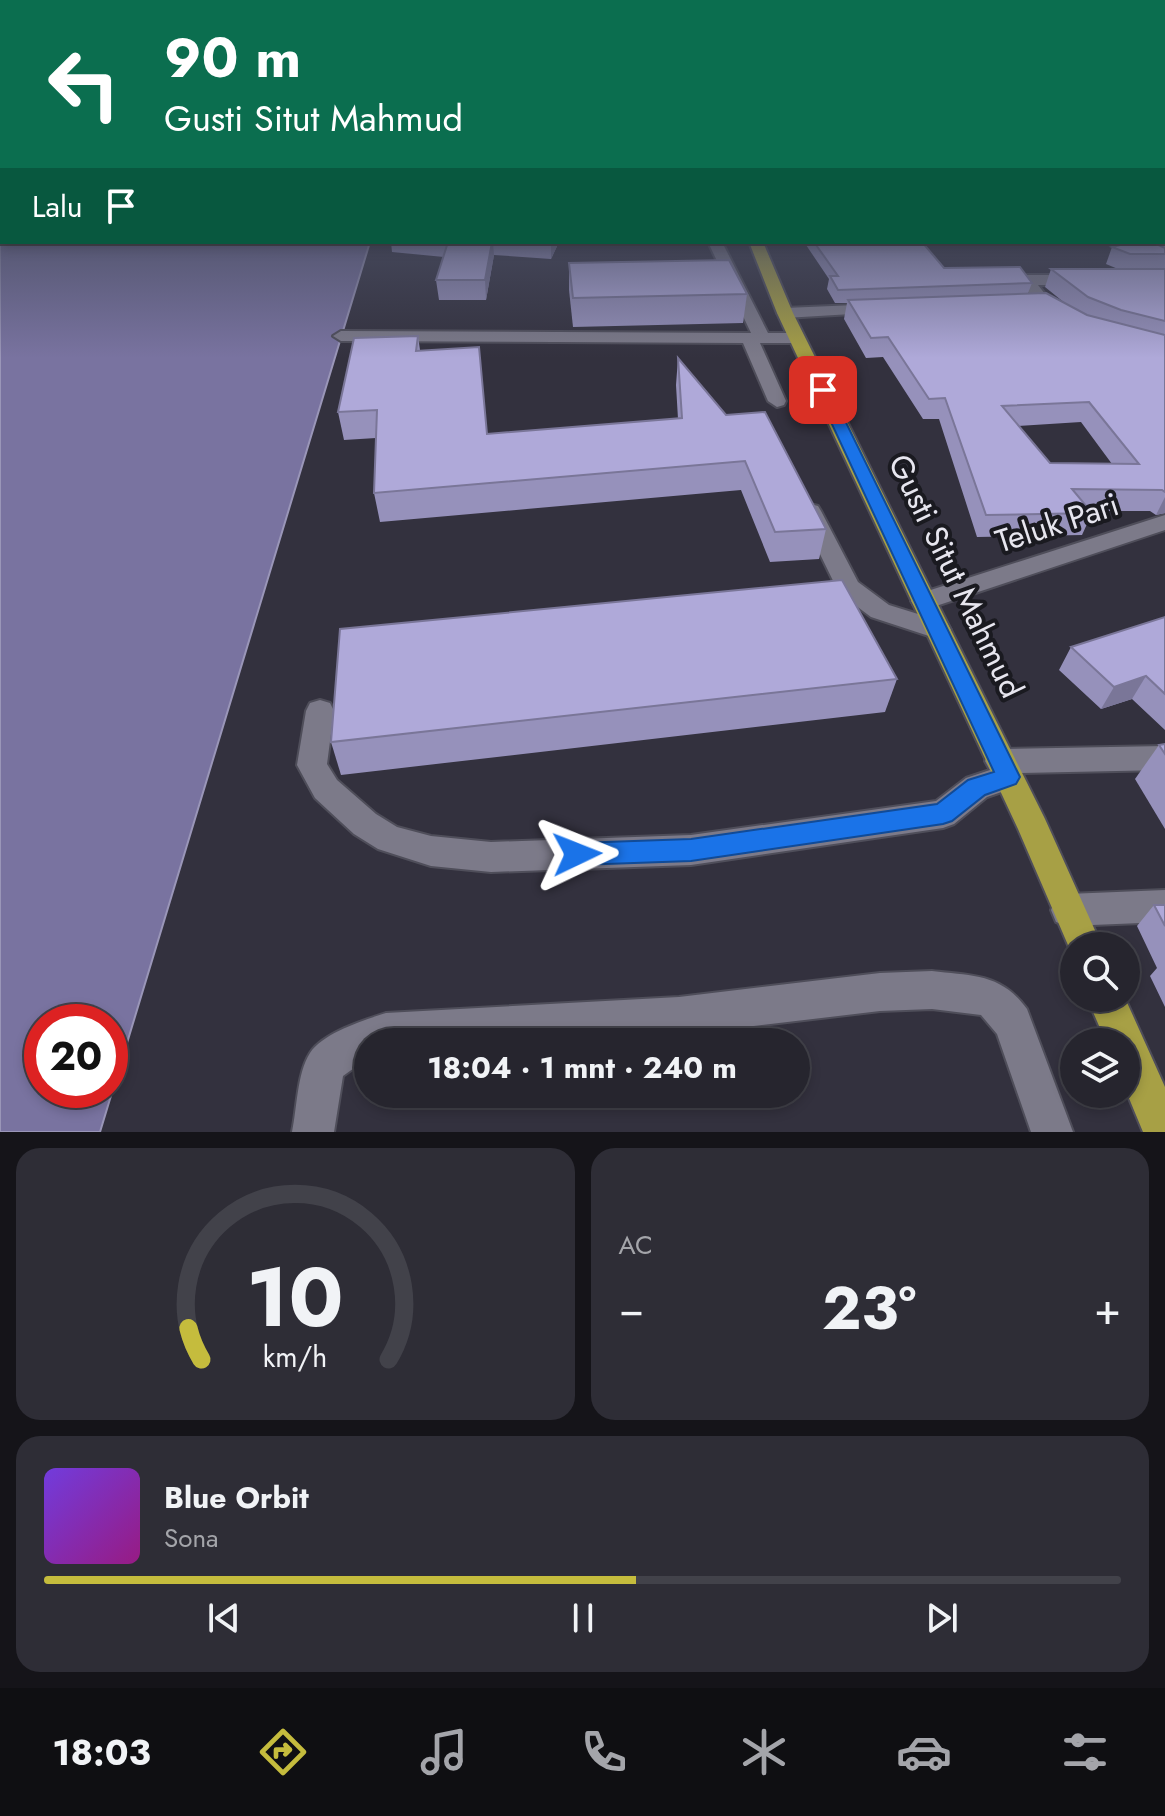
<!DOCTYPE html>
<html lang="id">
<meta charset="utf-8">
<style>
:root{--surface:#26252e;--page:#2e2d36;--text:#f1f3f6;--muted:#a4a5aa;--line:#42424a;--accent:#c5bc3d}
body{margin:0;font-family:Jost,sans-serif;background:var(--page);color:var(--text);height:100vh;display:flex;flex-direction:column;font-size:30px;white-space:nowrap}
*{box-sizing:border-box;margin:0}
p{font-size:26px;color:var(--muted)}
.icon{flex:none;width:44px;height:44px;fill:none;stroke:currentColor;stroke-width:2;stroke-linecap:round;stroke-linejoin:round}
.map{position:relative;height:1132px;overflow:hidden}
.details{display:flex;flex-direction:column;gap:16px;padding:16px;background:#151419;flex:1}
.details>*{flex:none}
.guide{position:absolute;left:0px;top:0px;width:1166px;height:244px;box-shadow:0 4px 12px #0003,0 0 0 2px var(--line);background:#0b6e4f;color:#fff;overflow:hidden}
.buttons{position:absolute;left:1060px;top:932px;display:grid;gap:16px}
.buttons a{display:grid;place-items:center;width:80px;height:80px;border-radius:50%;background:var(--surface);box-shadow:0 4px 12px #0003,0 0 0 2px var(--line);font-size:40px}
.speed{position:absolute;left:24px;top:1004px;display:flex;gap:16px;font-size:40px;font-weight:700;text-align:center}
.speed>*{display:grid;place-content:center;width:104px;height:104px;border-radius:50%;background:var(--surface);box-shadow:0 4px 12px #0003,0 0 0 2px var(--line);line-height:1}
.speed .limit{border:12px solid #d22;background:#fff;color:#111}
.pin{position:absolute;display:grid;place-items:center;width:68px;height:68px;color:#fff;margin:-34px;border-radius:16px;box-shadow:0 4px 12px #0006}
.me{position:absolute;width:88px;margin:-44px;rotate:88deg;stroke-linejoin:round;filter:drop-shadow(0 0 6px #0008)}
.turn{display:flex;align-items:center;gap:28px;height:168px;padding:0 32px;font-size:36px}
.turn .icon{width:104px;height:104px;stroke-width:2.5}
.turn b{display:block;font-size:56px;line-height:68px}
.then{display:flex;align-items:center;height:76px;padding:0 32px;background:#0003;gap:16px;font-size:30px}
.big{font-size:60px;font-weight:700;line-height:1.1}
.details .widget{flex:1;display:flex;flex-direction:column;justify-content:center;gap:12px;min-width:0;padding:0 28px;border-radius:24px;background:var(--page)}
.details .dial{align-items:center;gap:0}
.dial svg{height:208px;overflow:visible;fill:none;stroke:var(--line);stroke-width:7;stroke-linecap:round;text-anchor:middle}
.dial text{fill:var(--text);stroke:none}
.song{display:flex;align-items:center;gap:24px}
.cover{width:96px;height:96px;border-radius:12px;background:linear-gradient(135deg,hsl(260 70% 55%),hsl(310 70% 35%))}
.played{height:8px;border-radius:4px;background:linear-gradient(90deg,var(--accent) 55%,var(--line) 55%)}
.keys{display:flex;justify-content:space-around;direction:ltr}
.heat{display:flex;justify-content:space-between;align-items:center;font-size:44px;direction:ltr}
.details .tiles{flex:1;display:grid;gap:16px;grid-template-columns:1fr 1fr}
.widget:last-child{grid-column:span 2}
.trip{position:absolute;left:354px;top:1028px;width:456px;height:80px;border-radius:40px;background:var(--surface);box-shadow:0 4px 12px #0003,0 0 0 2px var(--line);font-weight:700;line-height:80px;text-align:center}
.menu{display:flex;height:128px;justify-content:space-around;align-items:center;background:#0f0f12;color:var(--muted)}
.menu .icon{width:56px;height:56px}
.menu .active{color:var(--accent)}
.menu b{font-size:36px;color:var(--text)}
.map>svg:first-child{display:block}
.water{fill:#7973a0;stroke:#9a96b8;stroke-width:2;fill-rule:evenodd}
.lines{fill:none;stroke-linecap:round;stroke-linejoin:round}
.minor-casing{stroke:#4f4e5a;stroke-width:4}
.highway-casing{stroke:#4f4e5a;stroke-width:4}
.minor{fill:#7c7a89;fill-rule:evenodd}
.highway{fill:#a7a045;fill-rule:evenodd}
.wall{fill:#9691bb;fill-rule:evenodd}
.shaded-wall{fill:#7a7698}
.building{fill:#afa9d9;stroke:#7a7698;stroke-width:2;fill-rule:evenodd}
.route{fill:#1a73e8;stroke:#114b97;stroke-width:2}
.labels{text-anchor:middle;stroke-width:8;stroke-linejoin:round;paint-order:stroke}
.street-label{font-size:32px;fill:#e7e6ef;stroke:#1a1a20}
</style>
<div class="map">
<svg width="1165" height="1132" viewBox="0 0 1165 1132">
<rect width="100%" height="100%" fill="#33313e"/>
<path class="water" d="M 0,199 L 2,242 L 370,242 L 100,1132 L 0,1132 ZM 42,1022 L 110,1022 L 110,1090 L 42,1090 Z"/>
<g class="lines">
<defs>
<g id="minor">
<path d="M 708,242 L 722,242 L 768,333 L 797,333 L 805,338 L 797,343 L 760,343 L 786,401 L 784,405 L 777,407 L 768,401 L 743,343 L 341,341 L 333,336 L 341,331 L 751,333 Z"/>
<path d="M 1027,275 L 1080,275 L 1088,280 L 1080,285 L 1038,285 L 1052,303 C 1044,310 1024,312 1016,304 L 1018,301 L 1033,299 L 1019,280 Z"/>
<path d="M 879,304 L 885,306 L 885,312 L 785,318 L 777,313 L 785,308 Z"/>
<path d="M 810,504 L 818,506 L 821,511 L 858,582 L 889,605 L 947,623 L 951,630 L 947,637 L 938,639 L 871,617 L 839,593 L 799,511 L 802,506 Z"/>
<path d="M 1165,515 L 1165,530 L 924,610 L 915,607 L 911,601 L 915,595 Z"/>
<path d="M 320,700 L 330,703 L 334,711 L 327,764 L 337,780 L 376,814 L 397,827 L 431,836 L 491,842 L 691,835 L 936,801 L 966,778 L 990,770 L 985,761 L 989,752 L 1000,749 L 1165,746 L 1165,770 L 1021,773 L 1023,777 L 1019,786 L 987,797 L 954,824 L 943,828 L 691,865 L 491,872 L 431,866 L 378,849 L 354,834 L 315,798 L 297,765 L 306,711 L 310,703 Z"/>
<path d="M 1165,890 L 1165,922 L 1068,926 L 1056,922 L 1051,910 L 1056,898 L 1068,894 Z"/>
<path d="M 932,971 C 972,976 1001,973 1027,1009 L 1073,1132 L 1031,1132 L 997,1034 L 981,1015 L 932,1009 L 880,1011 L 679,1035 L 553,1042 L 368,1042 L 368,1058 L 343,1076 L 334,1132 L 292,1132 C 297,1109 297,1073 310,1053 C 323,1033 364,1020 386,1013 L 679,997 L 880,973 Z"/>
</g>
<g id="highway">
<path d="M 749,242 L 763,242 L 793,313 L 1045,819 L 1102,946 L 1074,946 L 1074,959 L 1018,829 L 777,313 Z"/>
<path d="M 1087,998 L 1125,998 L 1165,1087 L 1165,1132 L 1143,1132 L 1126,1091 L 1126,1042 L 1106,1042 Z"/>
</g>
</defs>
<use href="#minor" class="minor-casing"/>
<use href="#highway" class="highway-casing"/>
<use href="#minor" class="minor"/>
<use href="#highway" class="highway"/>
</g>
<g class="wall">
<path d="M 1165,237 L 1165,513 L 1156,515 L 1150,511 L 1090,511 L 1092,513 L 1082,535 L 977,537 L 939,419 L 923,419 L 883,357 L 866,358 L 844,319 L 847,303 L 835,303 L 827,289 L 829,279 L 804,242 L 922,242 L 944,268 L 1032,283 L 1028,293 L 1066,304 L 1045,287 L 1051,269 L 1118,269 L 1106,264 L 1112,247 L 1161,246 L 1163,242 L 1164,242 ZM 1081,422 L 1112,464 L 1050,463 L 1018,426 Z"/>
<path d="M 391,242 L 559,242 L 551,259 L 494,255 L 486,300 L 439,300 L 436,280 L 444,257 L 392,252 Z"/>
<path d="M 569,263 L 747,294 L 743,323 L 573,327 L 569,290 Z"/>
<path d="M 418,336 L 420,350 L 487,434 L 678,419 L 676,385 L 678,358 L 726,415 L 826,529 L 819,559 L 770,562 L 741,490 L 380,522 L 374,493 L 376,438 L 344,440 L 338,412 Z"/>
<path d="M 1165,617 L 1165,730 L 1132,699 L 1101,709 L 1059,670 L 1071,647 Z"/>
<path d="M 897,679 L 885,712 L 341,775 L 331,742 Z"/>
<path d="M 1165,744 L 1165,829 L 1135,779 L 1159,745 Z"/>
<path d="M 1154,905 L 1165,905 L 1165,1007 L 1150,976 L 1157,968 L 1137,926 Z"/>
</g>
<g class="shaded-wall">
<path d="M 492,242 L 493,242 L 494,255 L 486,300 L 485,280 Z"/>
<path d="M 551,242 L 559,242 L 551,259 Z"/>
<path d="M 1165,497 L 1165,513 L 1156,515 Z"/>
<path d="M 1146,676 L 1132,699 L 1101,709 L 1114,687 Z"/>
</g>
<g class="building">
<path d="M 448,242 L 492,242 L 485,280 L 436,280 Z"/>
<path d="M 814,242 L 922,242 L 944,268 L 1020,267 L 1032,283 L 838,290 L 830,276 L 838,276 Z"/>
<path d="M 1133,242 L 1152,242 L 1165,248 L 1165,254 L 1130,254 L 1112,247 Z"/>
<path d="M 729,260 L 747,294 L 573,298 L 569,263 Z"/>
<path d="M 1051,269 L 1165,269 L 1165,321 L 1121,310 L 1088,297 Z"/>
<path d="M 1046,293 L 1087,315 L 1165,335 L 1165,492 L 1162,490 L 1072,489 L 1092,513 L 986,515 L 945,398 L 929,399 L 888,337 L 871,338 L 848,300 ZM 1089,402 L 1139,464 L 1050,463 L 1002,406 Z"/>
<path d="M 418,336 L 416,351 L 479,347 L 487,434 L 682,418 L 678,358 L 726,415 L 765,412 L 826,529 L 775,532 L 745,461 L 374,493 L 377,410 L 338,412 L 354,338 Z"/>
<path d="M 842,580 L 897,679 L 331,742 L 340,629 Z"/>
<path d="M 1165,617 L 1165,694 L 1146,676 L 1114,687 L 1071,647 Z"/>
<path d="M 1165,744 L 1165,754 L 1159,745 Z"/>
<path d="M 1154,905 L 1165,905 L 1165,926 Z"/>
</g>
<linearGradient id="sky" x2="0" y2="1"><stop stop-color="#1c1b22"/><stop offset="0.56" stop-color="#4a4e63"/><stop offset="1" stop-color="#4a4e63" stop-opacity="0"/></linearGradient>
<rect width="1165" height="358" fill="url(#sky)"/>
<path class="route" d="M 823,386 L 830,390 L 1020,777 L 1016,784 L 985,795 L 952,821 L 943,824 L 691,861 L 577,865 L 568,862 L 564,854 L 568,846 L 577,843 L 691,839 L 937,804 L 968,780 L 994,772 L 816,390 Z"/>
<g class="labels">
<g class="street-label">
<text transform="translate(1057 523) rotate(-18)" y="11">Teluk Pari</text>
<text transform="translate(956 576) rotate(64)" y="11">Gusti Situt Mahmud</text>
</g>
</g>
</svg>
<div class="buttons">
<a><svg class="icon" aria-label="search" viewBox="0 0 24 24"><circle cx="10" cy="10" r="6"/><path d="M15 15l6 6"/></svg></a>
<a><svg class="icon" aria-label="layers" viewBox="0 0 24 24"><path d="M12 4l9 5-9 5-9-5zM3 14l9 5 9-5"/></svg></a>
</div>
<div class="speed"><div class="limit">20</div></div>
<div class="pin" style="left:823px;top:390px;background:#d93025"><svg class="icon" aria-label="arrive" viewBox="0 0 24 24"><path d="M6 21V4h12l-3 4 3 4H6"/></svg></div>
<svg class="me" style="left:577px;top:854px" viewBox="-20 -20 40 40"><path d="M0-17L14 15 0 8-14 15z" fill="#1a73e8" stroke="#fff" stroke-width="4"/></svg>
<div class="trip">18:04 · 1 mnt · 240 m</div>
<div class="guide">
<div class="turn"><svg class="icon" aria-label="left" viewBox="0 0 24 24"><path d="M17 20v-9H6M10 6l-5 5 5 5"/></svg><div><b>90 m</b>Gusti Situt Mahmud</div></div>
<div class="then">Lalu<svg class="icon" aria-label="arrive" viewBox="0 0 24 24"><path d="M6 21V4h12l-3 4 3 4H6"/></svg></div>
</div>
</div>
<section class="details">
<div class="tiles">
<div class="widget dial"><svg viewBox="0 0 100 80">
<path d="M14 69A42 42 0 1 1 86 69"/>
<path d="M14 69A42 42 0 0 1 9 57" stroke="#c5bc3d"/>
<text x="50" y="56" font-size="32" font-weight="700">10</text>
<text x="50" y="72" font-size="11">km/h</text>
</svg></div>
<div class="widget"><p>AC</p>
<div class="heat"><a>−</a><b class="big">23°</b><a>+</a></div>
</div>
<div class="widget">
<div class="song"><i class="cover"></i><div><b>Blue Orbit</b><p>Sona</p></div></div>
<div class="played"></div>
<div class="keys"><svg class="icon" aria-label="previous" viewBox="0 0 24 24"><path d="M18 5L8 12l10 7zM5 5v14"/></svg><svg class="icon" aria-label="pause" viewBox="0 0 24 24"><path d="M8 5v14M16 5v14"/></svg><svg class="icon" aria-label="next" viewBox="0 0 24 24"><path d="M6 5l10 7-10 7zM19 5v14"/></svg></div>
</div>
</div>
</section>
<nav class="menu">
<b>18:03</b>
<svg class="icon active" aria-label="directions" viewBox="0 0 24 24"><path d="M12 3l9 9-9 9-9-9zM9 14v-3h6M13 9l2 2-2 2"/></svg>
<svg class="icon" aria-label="music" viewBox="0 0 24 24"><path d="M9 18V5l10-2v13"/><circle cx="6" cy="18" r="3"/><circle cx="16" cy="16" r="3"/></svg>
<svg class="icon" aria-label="phone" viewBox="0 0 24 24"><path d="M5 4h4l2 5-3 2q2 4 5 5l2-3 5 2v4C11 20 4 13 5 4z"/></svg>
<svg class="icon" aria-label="climate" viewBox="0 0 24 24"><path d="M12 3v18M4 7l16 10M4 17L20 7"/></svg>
<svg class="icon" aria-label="car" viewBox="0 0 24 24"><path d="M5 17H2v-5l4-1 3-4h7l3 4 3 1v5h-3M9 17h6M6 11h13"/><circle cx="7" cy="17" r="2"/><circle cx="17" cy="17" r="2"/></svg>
<svg class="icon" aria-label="filters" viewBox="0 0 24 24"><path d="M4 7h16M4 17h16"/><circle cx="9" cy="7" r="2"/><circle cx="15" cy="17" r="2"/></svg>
</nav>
